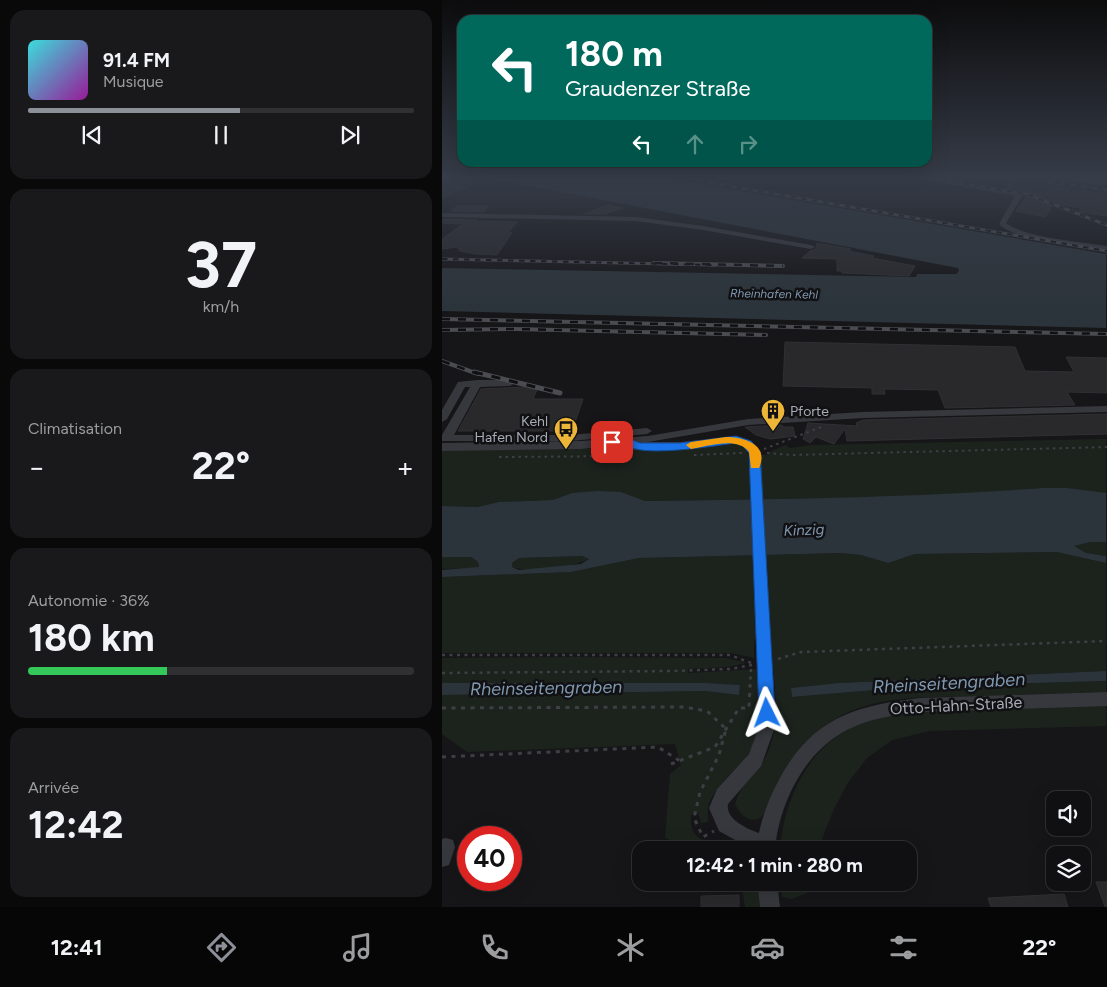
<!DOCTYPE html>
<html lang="fr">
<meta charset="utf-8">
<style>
:root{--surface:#101012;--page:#19191b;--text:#f1f3f6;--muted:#9c9d9f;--line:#303032;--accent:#8c9099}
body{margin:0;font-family:Figtree,sans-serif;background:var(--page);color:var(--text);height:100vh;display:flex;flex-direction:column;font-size:19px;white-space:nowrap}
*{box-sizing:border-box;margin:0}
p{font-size:16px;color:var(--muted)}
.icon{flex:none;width:28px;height:28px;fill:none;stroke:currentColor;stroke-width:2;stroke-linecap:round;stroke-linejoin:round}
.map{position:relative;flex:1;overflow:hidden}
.panel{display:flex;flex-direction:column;gap:10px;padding:10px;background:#09090a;width:442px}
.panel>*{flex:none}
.guide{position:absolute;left:15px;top:15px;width:475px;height:152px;border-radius:15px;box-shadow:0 5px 20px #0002,0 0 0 1px var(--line);background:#00695c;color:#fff;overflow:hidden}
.buttons{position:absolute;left:604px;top:791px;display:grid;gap:10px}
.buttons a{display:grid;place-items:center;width:45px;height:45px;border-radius:10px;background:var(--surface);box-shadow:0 5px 20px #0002,0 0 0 1px var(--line);font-size:25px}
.speed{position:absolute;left:15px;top:826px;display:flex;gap:10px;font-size:25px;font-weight:700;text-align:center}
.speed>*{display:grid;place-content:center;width:65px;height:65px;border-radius:50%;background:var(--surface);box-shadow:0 5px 20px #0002,0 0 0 1px var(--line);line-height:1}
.speed .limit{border:8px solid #d22;background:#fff;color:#111}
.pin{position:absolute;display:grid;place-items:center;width:42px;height:42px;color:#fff;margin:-21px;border-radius:10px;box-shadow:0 2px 8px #0006}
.me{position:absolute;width:55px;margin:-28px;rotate:357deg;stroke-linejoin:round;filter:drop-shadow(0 0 4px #0008)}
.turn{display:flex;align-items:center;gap:18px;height:105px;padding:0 25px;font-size:22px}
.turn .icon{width:65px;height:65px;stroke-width:2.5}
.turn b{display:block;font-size:35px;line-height:42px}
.lanes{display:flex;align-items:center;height:48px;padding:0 25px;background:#0003;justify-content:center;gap:25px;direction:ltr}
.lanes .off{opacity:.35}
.big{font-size:38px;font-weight:700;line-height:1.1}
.panel .widget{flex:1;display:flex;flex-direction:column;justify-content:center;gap:8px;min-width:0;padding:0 18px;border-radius:15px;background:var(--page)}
.panel .dial{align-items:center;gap:0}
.dial b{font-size:65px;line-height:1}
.song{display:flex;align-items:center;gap:15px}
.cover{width:60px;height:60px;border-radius:8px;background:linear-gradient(135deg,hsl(180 70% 55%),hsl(300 70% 35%))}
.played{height:5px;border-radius:2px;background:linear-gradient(90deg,var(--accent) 55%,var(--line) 55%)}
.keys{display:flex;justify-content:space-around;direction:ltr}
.heat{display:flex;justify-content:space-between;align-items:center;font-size:28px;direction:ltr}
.charge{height:8px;border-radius:4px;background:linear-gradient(90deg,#34c759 36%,var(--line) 0)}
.trip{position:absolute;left:190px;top:841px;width:285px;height:50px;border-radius:15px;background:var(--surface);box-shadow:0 5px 20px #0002,0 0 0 1px var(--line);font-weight:700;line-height:50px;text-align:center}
.tab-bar{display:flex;height:80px;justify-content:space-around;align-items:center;background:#060607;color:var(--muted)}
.tab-bar .icon{width:35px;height:35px}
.tab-bar .current{color:var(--accent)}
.tab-bar b{font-size:22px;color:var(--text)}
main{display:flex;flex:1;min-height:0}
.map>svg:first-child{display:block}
.green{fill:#1c231d}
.water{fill:#2c343b;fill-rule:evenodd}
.building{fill:#29292c;stroke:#303034}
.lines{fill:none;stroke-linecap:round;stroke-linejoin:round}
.path-far2{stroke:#3d3f44;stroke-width:2;stroke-dasharray:2.5 4;stroke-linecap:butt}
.path-far1{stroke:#3d3f44;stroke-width:2.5;stroke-dasharray:3 4.5;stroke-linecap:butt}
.path{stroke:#3d3f44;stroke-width:3;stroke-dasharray:4 5.5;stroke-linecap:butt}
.minor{fill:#37383d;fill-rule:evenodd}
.rail-far2-casing{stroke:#4a4c52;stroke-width:3}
.rail-far1-casing{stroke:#4a4c52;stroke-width:4}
.rail-casing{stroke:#4a4c52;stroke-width:5}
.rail-far2{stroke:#111113;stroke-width:2;stroke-dasharray:5.5;stroke-linecap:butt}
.rail-far1{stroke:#111113;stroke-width:2.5;stroke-dasharray:8;stroke-linecap:butt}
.rail{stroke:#111113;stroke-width:3;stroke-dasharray:9;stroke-linecap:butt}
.route{fill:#1a73e8;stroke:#114b97}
.slow{fill:#f59e0b}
.labels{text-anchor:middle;stroke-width:5;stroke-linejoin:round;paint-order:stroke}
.far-water-label{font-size:12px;font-style:italic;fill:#8099b1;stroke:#111113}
.poi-label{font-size:14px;fill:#a8acb7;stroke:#111113;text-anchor:start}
.water-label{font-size:15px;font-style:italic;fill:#8099b1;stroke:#111113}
.near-street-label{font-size:16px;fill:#a8acb7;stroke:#111113}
.near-water-label{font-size:18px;font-style:italic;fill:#8099b1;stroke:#111113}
</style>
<main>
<section class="panel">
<div class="widget">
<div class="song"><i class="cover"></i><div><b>91.4 FM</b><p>Musique</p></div></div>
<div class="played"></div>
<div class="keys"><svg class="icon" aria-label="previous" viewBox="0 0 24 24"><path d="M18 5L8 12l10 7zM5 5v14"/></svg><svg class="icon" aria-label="pause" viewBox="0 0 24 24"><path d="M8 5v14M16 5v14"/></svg><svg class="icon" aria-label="next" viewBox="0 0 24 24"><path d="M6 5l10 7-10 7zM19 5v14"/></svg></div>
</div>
<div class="widget dial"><b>37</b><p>km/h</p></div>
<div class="widget"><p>Climatisation</p>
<div class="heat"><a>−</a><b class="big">22°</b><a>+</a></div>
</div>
<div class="widget"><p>Autonomie · 36%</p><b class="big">180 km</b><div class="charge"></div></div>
<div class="widget"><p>Arrivée</p><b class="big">12:42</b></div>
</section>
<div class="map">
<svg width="665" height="907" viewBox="0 0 665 907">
<rect width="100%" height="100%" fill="#161618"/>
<g class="green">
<path d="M 664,439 L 664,493 L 661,494 L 625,488 L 600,488 L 528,494 L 414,498 L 203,501 L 179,492 L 130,493 L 111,500 L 57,502 L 35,507 L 0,506 L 0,450 L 141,449 L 172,446 L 192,449 L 249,449 L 289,442 L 305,448 L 307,467 L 319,467 L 319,455 L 326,455 L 327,452 L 344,445 L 348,448 L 369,445 Z"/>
<path d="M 648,542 L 664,542 L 664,556 L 644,553 L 631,546 Z"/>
<path d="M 615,552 L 664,563 L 664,671 L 397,683 L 349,688 L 350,697 L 479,686 L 664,681 L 664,692 C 623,693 581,695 539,696 C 491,698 436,693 393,719 C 367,735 346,759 334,787 C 329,797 327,814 316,819 C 305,823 297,812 293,804 C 298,785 315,773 324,756 C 341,724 331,674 328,639 L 312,639 L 312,658 L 289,653 L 0,653 L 0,577 L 129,572 L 197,558 L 398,553 L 419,555 L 446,563 L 473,554 Z"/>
<path d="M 140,556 L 147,559 C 133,567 84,573 70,567 L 70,563 L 77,558 Z"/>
<path d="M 0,557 L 29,557 L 36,562 L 37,568 L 0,569 Z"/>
<path d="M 135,657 L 285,658 L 304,663 L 285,667 L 246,669 L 246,673 L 315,669 C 317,693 324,719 314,742 C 303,764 280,777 269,799 C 265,805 266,815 266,822 L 259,823 L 256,813 L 249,815 L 249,825 L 252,833 L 258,839 L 275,842 L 290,850 L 255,850 L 223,838 L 228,774 L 239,765 L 233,744 L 25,752 L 0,734 L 0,695 L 263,691 L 297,695 L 298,685 L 264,683 L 0,683 L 0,658 Z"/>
<path d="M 664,705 L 664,726 L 488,731 L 450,740 L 425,758 L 405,784 L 391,811 L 380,839 L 379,850 L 338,850 C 342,797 369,740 423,722 C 457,710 496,712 532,710 C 576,708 620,707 664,705 Z"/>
<path d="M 299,883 L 315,883 L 318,907 L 303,907 Z"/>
<path d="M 339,883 L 377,883 L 376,889 L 350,899 L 340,897 Z"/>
</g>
<g class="water">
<path d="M 46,178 L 224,178 L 664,254 L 664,328 L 0,311 L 0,268 L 474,277 L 475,274 L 514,274 L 517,271 L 516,268 Z"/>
<path d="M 605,178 L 664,178 L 664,186 Z"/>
<path d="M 600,488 L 625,488 L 664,493 L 664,542 L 648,542 L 632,546 L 644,553 L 664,556 L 664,563 L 615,552 L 473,554 L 446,563 L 419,555 L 398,553 L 197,558 L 129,572 L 0,577 L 0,570 L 37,567 L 36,562 L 29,557 L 0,557 L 0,506 L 35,507 L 57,502 L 111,500 L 130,493 L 156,491 L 179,492 L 203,501 C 335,499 467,498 600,488 ZM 140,556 L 147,559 L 139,564 L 77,570 L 70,567 L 70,563 L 77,558 Z"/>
<path d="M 664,671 L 664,681 L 479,686 L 350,697 L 349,688 L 397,683 Z"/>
<path d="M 0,683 L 264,683 L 298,685 L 297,695 L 263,691 L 0,695 Z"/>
</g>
<g class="building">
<path d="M 0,179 L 8,180 L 32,184 L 0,198 Z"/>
<path d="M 577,181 L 665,194 L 665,216 L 637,212 L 639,208 L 612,204 L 603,217 L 574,211 L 588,192 L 572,190 Z"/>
<path d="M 166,205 L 181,208 L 163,214 L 141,214 Z"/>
<path d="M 15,206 L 47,206 L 42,212 L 9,211 Z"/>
<path d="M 1,219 L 35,220 L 33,221 L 75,222 L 66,233 L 70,233 L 55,255 L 33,254 L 18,251 L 15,247 L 0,249 L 0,239 L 21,224 L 0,223 Z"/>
<path d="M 375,243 L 409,249 L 407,251 L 432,256 L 430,258 L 473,266 L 467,276 L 400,273 L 400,271 L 395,271 L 395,259 L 360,258 L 368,251 L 374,249 Z"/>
<path d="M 343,342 L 573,347 L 583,371 L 632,372 L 624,357 L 665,358 L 665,393 L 625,392 L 633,405 L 503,408 L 496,390 L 442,389 L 443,394 L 430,394 L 430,388 L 341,386 Z"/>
<path d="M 82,387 L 95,390 L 91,399 L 141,399 L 130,431 L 16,431 L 39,389 Z"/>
<path d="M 665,414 L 665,434 L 405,441 L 403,429 L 392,444 L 374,437 L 368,443 L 361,439 L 366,423 L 415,426 L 414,423 L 421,420 Z"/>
<path d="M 340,425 L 341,427 L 351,427 L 353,436 L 328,439 L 314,435 L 303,427 Z"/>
<path d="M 654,882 L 665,882 L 665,907 L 663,907 Z"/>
<path d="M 622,894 L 626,907 L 549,907 L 546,898 Z"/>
<path d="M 297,895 L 297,907 L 259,907 L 259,896 Z"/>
</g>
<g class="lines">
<g class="path-far2">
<path d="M 322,449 L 382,426"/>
<path d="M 325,453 L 351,455 L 665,447"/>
<path d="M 252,455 L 300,453"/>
<path d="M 57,457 L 190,456"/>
</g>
<g class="path-far1">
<path d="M 0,655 L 288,655 L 309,663"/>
<path d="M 336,659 L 359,652 L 665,641"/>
<path d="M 0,673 L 230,671 L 288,669 L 310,665"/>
<path d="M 308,687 L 309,669"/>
</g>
<g class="path">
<path d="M 0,708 L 242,707 L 265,711 L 284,729 L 277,755 L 258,792 L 252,818 L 261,837 L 272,831"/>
<path d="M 0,757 L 216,747 L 238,761"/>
<path d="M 229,764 L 273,747 L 297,708 L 307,708 L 308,685"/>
</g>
<g class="minor">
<path d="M 471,178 L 484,178 L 563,190 L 568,178 L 574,178 L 569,191 L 577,193 L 580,196 L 564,223 C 584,238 639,242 665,246 L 665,250 C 640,246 573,241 557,224 L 573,196 Z"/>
<path d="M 0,213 L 194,217 L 261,226 L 369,245 L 373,247 L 369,249 L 261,230 L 194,221 L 0,217 Z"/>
<path d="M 35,380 L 68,380 L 73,383 L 68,386 L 38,387 L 12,435 L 128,435 L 205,428 L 210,431 L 205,434 L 128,441 L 0,441 L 0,435 L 28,387 L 23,387 L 5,419 L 0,422 L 0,410 L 16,382 Z"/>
<path d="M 665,406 L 665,412 L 421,418 L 306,425 L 206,442 L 238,442 L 294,437 L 309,441 L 319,452 L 333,727 L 319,766 L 286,804 C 283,819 305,829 317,833 C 321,813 329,794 339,776 C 372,717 415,705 479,698 L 665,692 L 665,706 L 479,712 C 453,715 428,718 405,730 C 362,752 337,804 333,850 L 311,850 L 277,831 L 267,808 L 275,789 L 307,754 L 317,727 L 307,453 L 301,445 L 294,443 L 238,450 L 191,450 L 187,448 L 187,444 L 139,449 L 0,451 L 0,443 L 139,441 L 206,436 L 306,419 L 421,412 Z"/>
<path d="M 4,838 L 11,840 L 13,847 L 7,865 L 0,867 L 0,839 Z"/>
<path d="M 315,882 L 335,882 L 338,907 L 318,907 Z"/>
</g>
<defs>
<g id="rail-far2">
<path d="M 240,178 L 665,251"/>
<path d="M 489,178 L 585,194 L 665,225"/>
<path d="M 579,178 L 665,190"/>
<path d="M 0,259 L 273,265"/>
</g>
<g id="rail-far1">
<path d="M 212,263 L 341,266"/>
<path d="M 0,319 L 665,334"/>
<path d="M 0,330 L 73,329 L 324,335"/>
<path d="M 0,361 L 36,374"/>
</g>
<path id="rail" d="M 32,372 L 118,393"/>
</defs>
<use href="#rail-far2" class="rail-far2-casing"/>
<use href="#rail-far1" class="rail-far1-casing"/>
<use href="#rail" class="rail-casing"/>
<use href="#rail-far2" class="rail-far2"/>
<use href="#rail-far1" class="rail-far1"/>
<use href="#rail" class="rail"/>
</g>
<linearGradient id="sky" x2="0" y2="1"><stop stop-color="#0c0c0d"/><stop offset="0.58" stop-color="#363c48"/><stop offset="1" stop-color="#363c48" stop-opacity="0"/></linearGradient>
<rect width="665" height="305" fill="url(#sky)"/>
<path class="route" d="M 294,436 L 309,441 L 318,452 L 333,713 L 331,718 L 325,720 L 319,718 L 317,713 L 307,453 L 301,446 L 293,443 C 271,446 200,458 184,445 L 170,446 L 165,442 L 170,439 L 186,438 L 198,443 L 238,443 Z"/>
<path class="slow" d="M 284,437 C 301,437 328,444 317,468 L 309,468 L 307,452 C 296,436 265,446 249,449 L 244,445 L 249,442 Z"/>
<defs>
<symbol id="building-pin" viewBox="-11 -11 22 30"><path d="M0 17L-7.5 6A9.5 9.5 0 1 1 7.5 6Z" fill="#edb639" stroke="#111113"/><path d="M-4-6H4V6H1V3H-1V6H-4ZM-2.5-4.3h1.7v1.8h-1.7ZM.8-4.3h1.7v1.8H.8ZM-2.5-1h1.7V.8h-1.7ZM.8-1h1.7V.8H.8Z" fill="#111"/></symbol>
<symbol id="bus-pin" viewBox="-11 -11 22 30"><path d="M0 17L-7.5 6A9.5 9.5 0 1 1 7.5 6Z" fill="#edb639" stroke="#111113"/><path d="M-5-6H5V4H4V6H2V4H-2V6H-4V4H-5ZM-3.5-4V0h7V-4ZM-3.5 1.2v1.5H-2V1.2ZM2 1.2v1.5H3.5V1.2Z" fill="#111"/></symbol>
</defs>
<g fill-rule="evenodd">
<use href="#building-pin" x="317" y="397" width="28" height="38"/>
<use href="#bus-pin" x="110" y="415" width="28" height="38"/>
</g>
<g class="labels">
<g class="far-water-label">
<text transform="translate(332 294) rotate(1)" y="4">Rheinhafen Kehl</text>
</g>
<g class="poi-label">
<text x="348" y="416">Pforte</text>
<text x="106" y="426" text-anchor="end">Kehl<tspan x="106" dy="16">Hafen Nord</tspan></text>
</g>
<g class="water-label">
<text transform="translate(362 530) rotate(-2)" y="5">Kinzig</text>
</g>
<g class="near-street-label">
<text transform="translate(514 705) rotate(-3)" y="6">Otto-Hahn-Straße</text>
</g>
<g class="near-water-label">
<text transform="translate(507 683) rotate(-3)" y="6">Rheinseitengraben</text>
<text transform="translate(104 688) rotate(-1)" y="6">Rheinseitengraben</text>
</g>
</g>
</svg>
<div class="buttons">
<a><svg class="icon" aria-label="sound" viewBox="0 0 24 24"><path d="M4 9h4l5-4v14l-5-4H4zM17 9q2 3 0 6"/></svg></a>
<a><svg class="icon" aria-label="layers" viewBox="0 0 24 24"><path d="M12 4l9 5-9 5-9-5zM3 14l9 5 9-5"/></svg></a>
</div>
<div class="speed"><div class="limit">40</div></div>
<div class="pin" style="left:170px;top:442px;background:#d93025"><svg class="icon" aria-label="arrive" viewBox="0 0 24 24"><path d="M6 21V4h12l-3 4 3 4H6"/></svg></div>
<svg class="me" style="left:325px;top:713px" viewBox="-20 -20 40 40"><path d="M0-17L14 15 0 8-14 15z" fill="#1a73e8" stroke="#fff" stroke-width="4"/></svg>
<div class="trip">12:42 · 1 min · 280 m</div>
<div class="guide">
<div class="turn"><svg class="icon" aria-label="left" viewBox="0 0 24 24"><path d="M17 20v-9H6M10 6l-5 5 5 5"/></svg><div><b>180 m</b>Graudenzer Straße</div></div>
<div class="lanes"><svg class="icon" aria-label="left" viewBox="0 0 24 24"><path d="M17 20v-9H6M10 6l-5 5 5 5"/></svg><svg class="icon off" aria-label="ahead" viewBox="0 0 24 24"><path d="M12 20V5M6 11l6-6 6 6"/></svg><svg class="icon off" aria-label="right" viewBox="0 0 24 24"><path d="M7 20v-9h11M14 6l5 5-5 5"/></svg></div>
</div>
</div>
</main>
<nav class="tab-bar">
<b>12:41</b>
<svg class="icon current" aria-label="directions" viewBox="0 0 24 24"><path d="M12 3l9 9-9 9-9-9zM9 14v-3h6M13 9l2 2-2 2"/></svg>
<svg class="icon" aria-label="music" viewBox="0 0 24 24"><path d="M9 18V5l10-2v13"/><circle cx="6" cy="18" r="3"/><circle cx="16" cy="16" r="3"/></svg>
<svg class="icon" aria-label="phone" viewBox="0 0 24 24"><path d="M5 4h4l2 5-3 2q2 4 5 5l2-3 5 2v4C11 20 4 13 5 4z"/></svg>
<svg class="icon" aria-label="climate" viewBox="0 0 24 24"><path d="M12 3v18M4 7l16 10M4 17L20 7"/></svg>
<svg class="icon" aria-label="car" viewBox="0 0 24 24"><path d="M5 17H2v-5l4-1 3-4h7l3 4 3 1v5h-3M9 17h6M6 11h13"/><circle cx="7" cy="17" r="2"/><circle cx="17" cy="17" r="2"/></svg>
<svg class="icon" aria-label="filters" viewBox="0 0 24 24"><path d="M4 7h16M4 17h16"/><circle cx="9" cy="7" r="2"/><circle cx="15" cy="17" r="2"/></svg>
<b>22°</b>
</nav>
